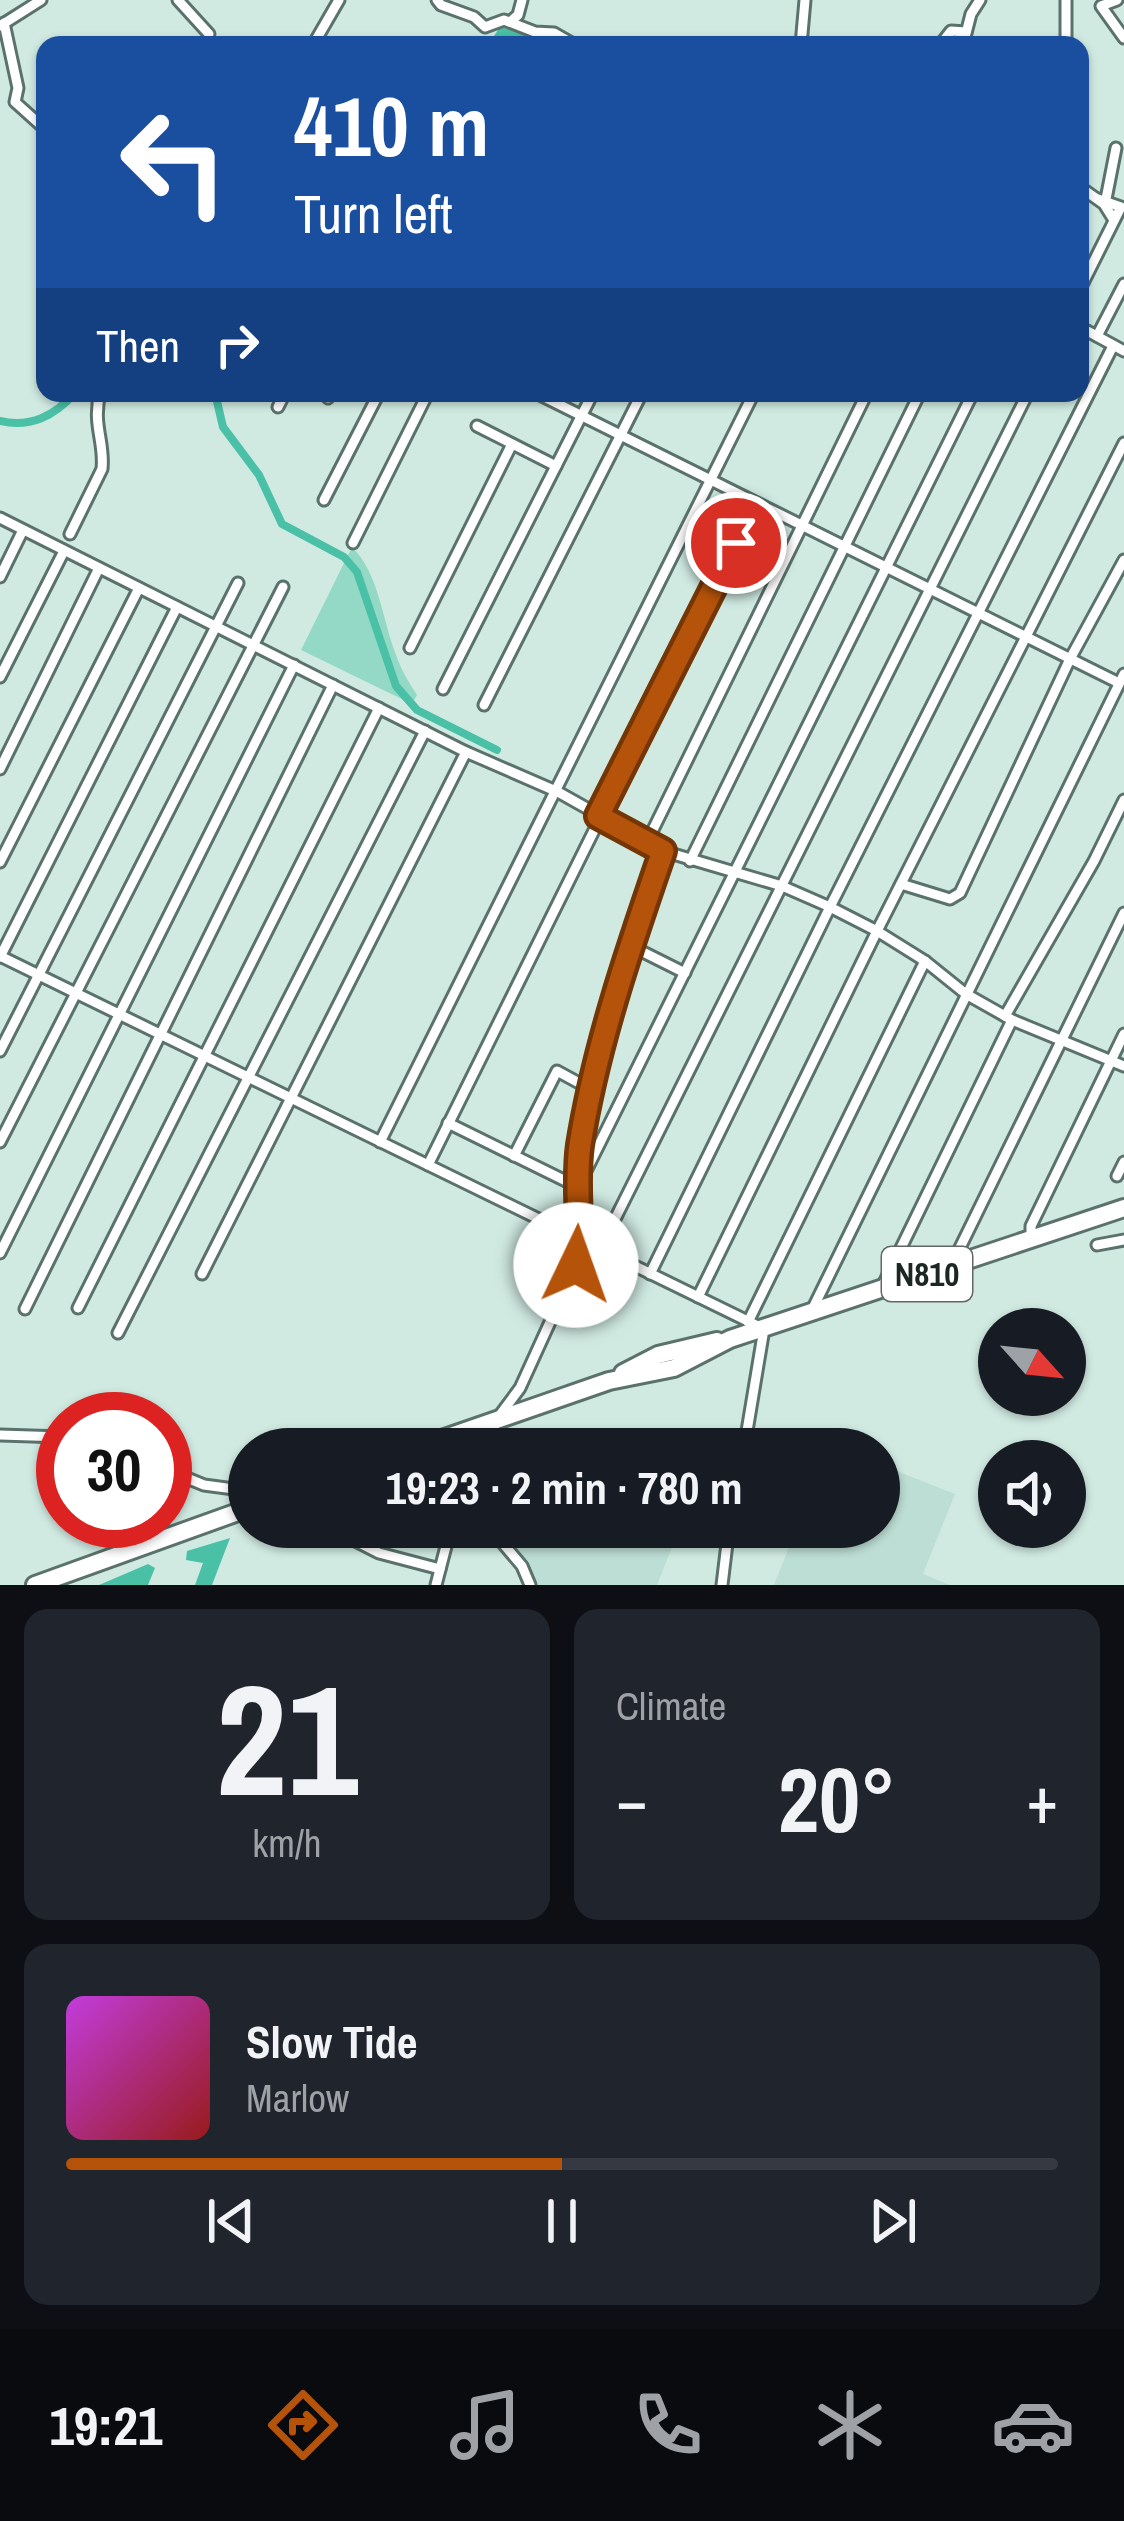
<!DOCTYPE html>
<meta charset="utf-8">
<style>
:root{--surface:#171b24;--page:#20242c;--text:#f1f3f6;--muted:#9ea1a6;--line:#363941;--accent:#b45309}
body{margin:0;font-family:"Archivo Narrow",sans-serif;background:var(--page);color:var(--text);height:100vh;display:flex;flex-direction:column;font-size:45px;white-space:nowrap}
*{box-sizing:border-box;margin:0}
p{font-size:39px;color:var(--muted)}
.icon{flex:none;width:66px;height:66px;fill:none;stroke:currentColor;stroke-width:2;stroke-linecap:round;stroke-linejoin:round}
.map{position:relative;height:1585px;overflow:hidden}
.side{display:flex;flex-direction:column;gap:24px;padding:24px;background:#0d0f14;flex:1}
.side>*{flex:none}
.guide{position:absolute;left:36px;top:36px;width:1053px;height:366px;border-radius:24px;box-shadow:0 3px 9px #0004;background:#1a4fa0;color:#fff;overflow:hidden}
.needle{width:78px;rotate:117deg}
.fabs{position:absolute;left:978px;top:1308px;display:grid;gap:24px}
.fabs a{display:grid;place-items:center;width:108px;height:108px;border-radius:50%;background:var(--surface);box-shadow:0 3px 9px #0004;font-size:60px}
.speed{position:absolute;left:36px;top:1392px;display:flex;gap:24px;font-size:60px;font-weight:700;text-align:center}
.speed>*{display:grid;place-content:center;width:156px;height:156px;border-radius:50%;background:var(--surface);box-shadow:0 3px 9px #0004;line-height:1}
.speed .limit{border:18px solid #d22;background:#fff;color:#111}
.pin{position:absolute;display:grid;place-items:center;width:102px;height:102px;color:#fff;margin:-51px;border:6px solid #fff;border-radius:50%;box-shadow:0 3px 12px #0007}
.me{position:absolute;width:132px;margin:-66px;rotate:3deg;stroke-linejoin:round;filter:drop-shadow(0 0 9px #0008)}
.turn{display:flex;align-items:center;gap:42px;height:252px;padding:0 60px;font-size:54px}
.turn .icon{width:156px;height:156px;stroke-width:2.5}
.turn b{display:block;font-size:84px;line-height:102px}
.then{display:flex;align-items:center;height:114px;padding:0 60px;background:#0003;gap:24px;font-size:45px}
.big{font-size:90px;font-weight:700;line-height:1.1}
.side .card{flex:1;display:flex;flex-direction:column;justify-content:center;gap:18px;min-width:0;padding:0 42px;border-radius:24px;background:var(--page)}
.side .dial{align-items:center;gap:0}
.dial b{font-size:156px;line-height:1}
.song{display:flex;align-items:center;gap:36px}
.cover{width:144px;height:144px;border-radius:18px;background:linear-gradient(135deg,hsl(290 70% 55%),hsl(0 70% 35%))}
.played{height:12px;border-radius:6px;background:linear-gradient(90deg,var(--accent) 50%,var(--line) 50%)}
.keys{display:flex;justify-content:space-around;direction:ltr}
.heat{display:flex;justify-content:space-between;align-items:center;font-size:66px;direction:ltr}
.side .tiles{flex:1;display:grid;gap:24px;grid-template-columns:1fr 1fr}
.card:last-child{grid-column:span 2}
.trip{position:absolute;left:228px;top:1428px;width:672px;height:120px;border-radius:60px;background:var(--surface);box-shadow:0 3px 9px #0004;font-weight:700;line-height:120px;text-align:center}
.tabs{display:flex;height:192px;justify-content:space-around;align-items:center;background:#090b0e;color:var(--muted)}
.tabs .icon{width:84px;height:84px}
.tabs .current{color:var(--accent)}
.tabs b{font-size:54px;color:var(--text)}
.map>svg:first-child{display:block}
.built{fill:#bdded4}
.green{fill:#93d9c6}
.water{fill:#4ac1a7}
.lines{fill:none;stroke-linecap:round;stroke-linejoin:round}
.canal{stroke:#4ac1a7;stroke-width:8}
.street-casing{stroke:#5b726c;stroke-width:15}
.highway-casing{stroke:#5b726c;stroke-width:22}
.street{stroke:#fff;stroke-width:9}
.highway{stroke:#fff;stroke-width:16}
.route-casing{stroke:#753606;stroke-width:30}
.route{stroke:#b45309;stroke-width:21}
.labels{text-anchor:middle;stroke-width:10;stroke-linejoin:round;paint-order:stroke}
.shield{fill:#fff;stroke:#606765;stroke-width:3}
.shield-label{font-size:33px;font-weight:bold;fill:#1c2623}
</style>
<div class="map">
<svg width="1124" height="1585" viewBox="0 0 1124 1585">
<rect width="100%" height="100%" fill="#d0eae2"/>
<g class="built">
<path d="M 879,1464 L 955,1494 L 923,1574 L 950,1585 L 774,1585 L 797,1527 L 879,1527 Z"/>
<path d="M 497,1527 L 680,1527 L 657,1585 L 522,1585 L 524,1561 Z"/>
</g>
<path class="green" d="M 352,547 C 379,574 382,618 395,652 C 400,668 408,681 417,695 L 412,704 L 301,650 Z"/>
<g class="water">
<path d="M 500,27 L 550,39 L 553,45 L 488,45 Z"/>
<path d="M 230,1538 L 212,1585 L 195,1585 L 203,1563 L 186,1560 L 187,1551 Z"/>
<path d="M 148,1564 L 155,1568 L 148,1585 L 99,1585 Z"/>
</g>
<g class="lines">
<g class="canal">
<path d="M 215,393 L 223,427 L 259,475 L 282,524 L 344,557 L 357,572 L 396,686 L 417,710 L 497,750"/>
<path d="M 0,421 C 31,428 54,416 75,393"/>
</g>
<defs>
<g id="street">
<path d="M 178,0 L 209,34"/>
<path d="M 437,0 L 441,5 L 474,17 L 485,27 L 504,20 L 535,32 L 554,33 L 575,45"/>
<path d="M 1117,0 L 1101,6 L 1124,38"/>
<path d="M 510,22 L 518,15 L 522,0"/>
<path d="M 4,23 L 18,88 L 15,102 L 45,129"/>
<path d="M 0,26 L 41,0"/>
<path d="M 313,45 L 339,0"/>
<path d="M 801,45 L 805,0"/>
<path d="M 940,45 L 951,31 L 966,32"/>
<path d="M 963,45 L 971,14 L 980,0"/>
<path d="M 1066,45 L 1066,0"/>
<path d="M 1080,187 L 1104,204 L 1114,220"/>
<path d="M 1106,199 L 1116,148"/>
<path d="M 1080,289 L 1121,207 L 1098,199"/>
<path d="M 1080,327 L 1124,351"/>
<path d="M 1097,336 L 1124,284"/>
<path d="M 536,393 L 1119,683"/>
<path d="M 328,398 L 330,393"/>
<path d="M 278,407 L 285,393"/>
<path d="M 477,426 L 556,466"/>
<path d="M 324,500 L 379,393"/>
<path d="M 0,518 L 466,752 L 558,792 L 663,851 L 782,886 L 830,907 L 877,931 L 925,961 L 966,994 L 1012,1020 L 1124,1066"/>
<path d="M 70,534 L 102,469 C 105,442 92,425 100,393"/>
<path d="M 353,543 L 428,393"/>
<path d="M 0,577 L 23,530"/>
<path d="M 410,648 L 512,444"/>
<path d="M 0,677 L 64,551"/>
<path d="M 443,689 L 593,393"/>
<path d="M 484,705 L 642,393"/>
<path d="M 0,769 L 99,568"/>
<path d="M 647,842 L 867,393"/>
<path d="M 690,861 L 920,393"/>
<path d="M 0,862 L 139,588"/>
<path d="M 901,884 L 950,899 L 960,893 L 1070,659 L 1124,560"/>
<path d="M 631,946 L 685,973"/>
<path d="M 0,956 L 764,1329 L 744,1449"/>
<path d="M 0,957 L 177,607"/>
<path d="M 1005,1016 L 1094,861 L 1124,800"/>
<path d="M 0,1051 L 238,583"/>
<path d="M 448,1123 L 578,1187 L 973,393"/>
<path d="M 0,1142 L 283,587"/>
<path d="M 380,1142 L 754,393"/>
<path d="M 514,1156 L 557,1071 L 592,1090"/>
<path d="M 428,1165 L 756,504"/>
<path d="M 1117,1176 L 1124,1162"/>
<path d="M 1031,1238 L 1031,1226 L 1124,1034"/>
<path d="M 1097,1245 L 1124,1240"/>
<path d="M 600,1249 L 1028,393"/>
<path d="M 0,1253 L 294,665"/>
<path d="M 952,1264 L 1124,913"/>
<path d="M 202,1274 L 466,752"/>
<path d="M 650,1274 L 830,907 L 1113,346"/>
<path d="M 883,1285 L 1012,1020"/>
<path d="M 698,1297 L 877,931 L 1124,443"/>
<path d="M 78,1308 L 379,708"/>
<path d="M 25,1309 L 333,685"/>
<path d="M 812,1310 L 1124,674"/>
<path d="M 748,1322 L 925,961"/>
<path d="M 118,1333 L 425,731"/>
<path d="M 0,1435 L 63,1437"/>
<path d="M 485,1449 L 497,1419 L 520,1388 L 576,1265 L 580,1240 L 578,1171 L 592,1090 L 616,995 L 663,851"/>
<path d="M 165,1469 L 204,1485 L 249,1491"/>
<path d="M 328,1527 L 379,1553 L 440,1569"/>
<path d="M 489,1527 L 522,1566 L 530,1585"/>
<path d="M 436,1585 L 451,1527"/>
<path d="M 722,1585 L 729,1527"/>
</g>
<g id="highway">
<path d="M 623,1373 L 658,1355 L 717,1341"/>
<path d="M 413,1449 L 609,1381 L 674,1368 L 730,1339 L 1124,1208"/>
<path d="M 35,1585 L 249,1508"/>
</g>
</defs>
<use href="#street" class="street-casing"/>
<use href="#highway" class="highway-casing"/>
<use href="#street" class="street"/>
<use href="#highway" class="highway"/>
</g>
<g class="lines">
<defs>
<path id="route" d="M 576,1265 C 583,1225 574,1186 580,1145 C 596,1045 630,947 663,851 L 598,816 L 736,543"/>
</defs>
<use href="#route" class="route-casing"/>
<use href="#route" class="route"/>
</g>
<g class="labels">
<rect class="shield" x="882" y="1247" width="90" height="54" rx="9"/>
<g class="shield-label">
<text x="927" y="1286">N810</text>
</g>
</g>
</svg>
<div class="fabs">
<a><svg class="needle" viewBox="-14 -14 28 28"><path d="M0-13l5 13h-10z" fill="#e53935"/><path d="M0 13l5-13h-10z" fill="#9ea1a6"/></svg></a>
<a><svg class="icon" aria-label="sound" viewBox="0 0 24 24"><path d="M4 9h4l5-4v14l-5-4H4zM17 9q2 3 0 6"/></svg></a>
</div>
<div class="speed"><div class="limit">30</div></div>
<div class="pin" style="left:736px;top:543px;background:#d93025"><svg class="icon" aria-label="arrive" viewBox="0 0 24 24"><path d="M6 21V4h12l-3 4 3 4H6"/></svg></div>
<svg class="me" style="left:576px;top:1265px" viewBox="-20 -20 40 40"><circle r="19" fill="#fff"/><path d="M0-13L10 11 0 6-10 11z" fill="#b45309"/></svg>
<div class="trip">19:23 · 2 min · 780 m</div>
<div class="guide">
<div class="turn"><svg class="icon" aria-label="left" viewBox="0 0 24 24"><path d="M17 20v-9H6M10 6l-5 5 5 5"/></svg><div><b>410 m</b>Turn left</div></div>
<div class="then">Then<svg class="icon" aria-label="right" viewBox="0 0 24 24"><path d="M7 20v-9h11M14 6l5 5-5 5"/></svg></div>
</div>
</div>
<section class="side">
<div class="tiles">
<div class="card dial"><b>21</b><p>km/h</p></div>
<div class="card"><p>Climate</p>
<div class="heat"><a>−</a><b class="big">20°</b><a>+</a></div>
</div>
<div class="card">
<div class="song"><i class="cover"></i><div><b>Slow Tide</b><p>Marlow</p></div></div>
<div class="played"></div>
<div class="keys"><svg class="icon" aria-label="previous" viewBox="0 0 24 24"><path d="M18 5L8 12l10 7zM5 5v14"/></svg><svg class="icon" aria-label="pause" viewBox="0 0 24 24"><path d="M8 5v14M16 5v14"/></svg><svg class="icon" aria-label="next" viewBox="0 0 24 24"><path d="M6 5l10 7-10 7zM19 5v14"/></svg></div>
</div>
</div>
</section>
<nav class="tabs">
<b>19:21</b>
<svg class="icon current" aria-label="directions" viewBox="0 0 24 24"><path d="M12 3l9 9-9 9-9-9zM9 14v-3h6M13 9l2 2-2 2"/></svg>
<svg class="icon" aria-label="music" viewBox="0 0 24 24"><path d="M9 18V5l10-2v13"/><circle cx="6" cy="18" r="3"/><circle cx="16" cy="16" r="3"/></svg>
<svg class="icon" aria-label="phone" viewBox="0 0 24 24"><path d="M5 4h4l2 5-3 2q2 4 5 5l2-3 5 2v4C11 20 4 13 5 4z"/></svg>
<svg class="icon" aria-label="climate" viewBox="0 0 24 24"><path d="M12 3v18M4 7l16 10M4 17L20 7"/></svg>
<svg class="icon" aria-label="car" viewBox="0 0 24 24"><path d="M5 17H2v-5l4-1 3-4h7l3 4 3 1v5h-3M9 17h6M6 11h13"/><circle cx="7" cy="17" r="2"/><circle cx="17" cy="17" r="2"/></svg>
</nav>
